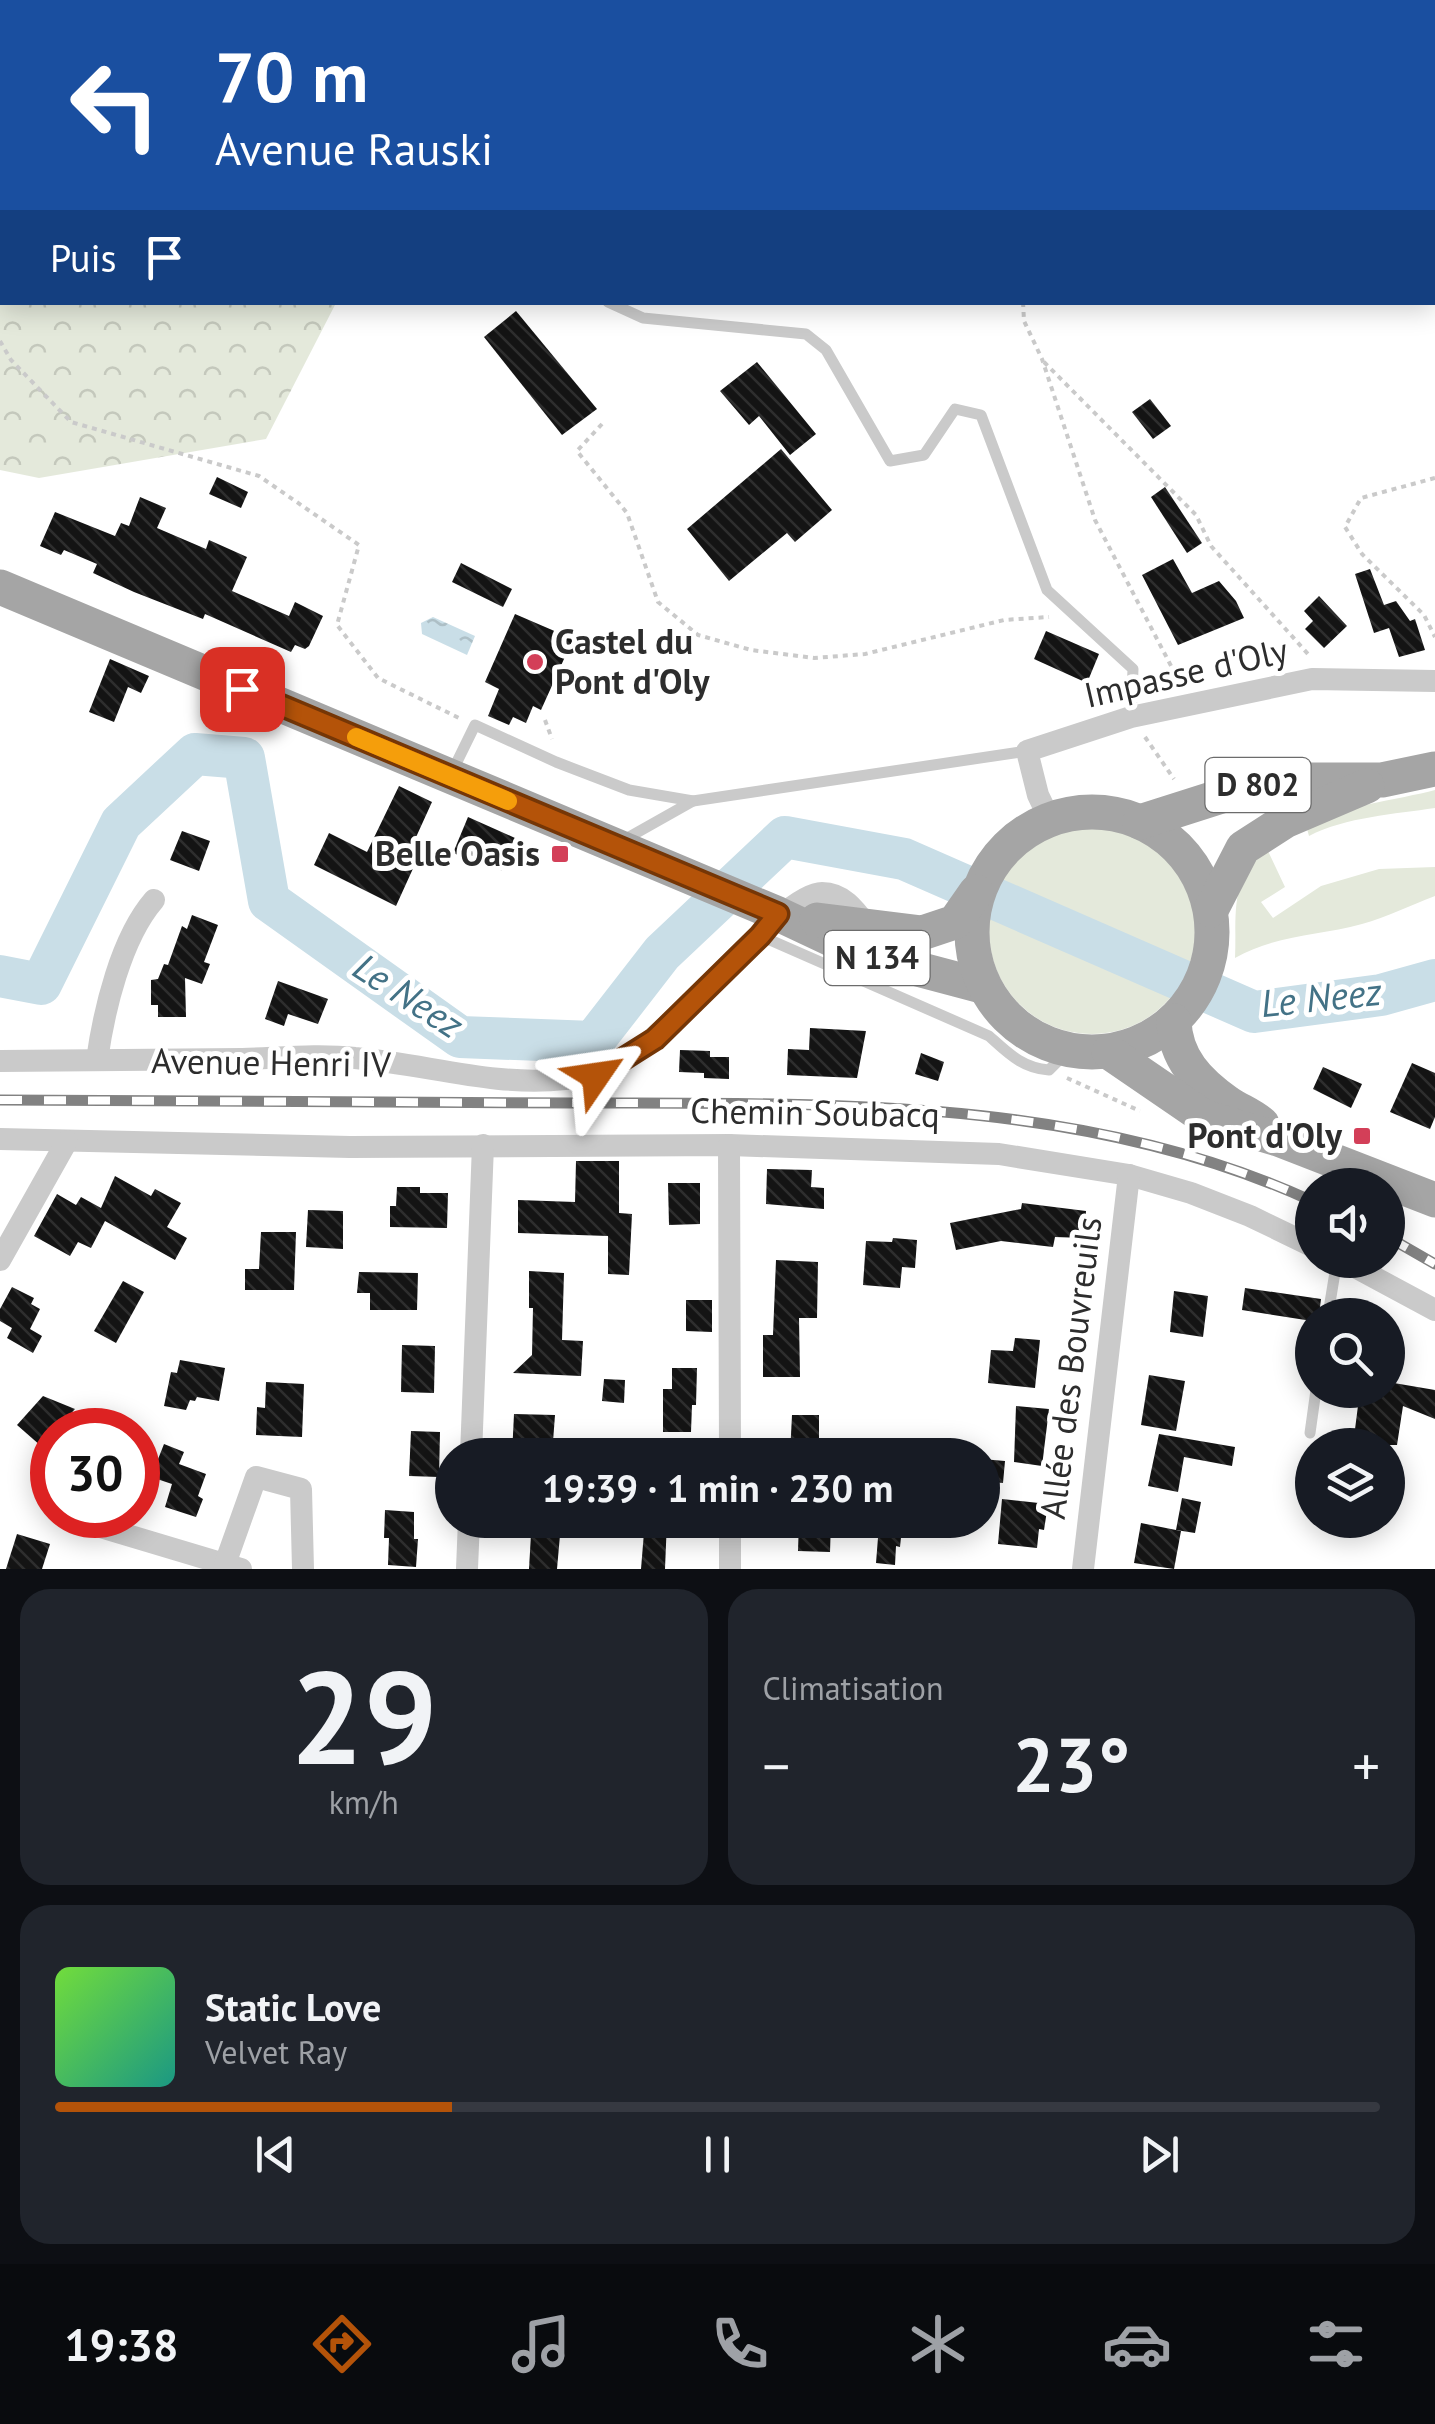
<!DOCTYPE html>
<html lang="fr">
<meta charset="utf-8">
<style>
:root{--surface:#171b24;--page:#20242c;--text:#f1f3f6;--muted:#9ea1a6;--line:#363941;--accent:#b45309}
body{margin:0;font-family:"PT Sans",sans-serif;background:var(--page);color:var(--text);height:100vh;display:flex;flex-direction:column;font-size:38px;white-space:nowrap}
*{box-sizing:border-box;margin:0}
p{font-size:32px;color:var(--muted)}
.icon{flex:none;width:55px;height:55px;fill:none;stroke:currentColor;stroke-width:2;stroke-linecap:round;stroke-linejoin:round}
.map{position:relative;height:1569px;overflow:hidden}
.details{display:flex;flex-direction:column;gap:20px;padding:20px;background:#0d0f14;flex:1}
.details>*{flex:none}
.top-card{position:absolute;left:0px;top:0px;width:1435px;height:305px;box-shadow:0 5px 25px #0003;background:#1a4fa0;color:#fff;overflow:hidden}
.buttons{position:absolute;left:1295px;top:1168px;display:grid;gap:20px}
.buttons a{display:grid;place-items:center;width:110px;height:110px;border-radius:50%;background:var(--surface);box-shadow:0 5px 25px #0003;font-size:50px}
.speed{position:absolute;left:30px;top:1408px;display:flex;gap:20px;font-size:50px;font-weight:700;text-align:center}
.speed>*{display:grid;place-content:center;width:130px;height:130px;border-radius:50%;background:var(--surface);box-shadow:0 5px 25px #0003;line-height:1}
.speed .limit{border:15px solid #d22;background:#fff;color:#111}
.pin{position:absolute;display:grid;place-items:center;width:85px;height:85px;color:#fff;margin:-42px;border-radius:20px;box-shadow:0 5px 15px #0006}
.me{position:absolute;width:110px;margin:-55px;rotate:58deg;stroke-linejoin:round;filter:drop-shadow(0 0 8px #0008)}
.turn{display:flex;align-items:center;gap:35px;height:210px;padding:0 50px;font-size:45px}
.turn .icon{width:130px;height:130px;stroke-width:2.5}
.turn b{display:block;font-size:70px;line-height:85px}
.then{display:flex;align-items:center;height:95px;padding:0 50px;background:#0003;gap:20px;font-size:38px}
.big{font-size:75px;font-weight:600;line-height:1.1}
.details .widget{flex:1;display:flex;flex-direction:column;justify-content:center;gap:15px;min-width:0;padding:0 35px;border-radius:30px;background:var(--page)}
.details .dial{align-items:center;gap:0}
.dial b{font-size:130px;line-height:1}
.song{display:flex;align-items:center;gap:30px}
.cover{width:120px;height:120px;border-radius:15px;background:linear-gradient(135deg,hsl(100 70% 55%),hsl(170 70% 35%))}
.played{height:10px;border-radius:5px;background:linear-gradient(90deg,var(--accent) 30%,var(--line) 30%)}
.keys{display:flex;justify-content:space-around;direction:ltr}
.heat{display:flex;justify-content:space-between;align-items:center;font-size:55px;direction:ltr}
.details .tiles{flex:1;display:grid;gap:20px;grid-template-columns:1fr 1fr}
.widget:last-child{grid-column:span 2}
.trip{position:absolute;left:435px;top:1438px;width:565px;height:100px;border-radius:50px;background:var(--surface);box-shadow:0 5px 25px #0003;font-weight:600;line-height:100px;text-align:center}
.tab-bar{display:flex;height:160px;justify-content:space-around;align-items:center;background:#090b0e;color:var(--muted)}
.tab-bar .icon{width:70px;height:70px}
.tab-bar .current{color:var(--accent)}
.tab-bar b{font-size:45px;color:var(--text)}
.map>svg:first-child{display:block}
.green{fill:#e4e9db}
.forest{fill:url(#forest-crowns)}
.water{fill:url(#water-ripples)}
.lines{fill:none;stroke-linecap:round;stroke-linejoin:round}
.river{stroke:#c9dee7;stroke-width:42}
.building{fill:url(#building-back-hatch)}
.path{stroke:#cacaca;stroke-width:4;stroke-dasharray:5 5;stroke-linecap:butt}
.lane{stroke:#cacaca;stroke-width:11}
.street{stroke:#cacaca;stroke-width:22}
.primary{stroke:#a5a5a5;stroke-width:35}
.rail-casing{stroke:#828282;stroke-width:11}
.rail{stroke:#fff;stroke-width:8;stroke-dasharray:22;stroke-linecap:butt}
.route-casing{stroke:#753606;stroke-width:25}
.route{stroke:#b45309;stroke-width:18}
.slow{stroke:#f59e0b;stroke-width:18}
.poi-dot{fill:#d33f58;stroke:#fff;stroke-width:4}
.labels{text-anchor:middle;stroke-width:10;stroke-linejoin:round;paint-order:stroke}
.shield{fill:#fff;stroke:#6c6c6c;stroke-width:2.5}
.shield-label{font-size:32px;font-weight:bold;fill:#2d2d2d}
.poi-label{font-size:35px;font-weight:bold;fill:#2d2d2d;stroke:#fff;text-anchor:end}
.street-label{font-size:35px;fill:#2d2d2d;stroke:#fff}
.water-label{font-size:38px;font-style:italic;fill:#437286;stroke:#fff}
</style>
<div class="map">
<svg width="1435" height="1569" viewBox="0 0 1435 1569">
<defs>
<pattern id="forest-crowns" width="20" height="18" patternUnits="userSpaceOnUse" patternTransform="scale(2.5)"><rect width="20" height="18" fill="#e4e9db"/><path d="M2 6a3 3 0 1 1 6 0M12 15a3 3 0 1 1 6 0" fill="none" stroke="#c4c8bc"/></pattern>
<pattern id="water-ripples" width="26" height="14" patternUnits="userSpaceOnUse" patternTransform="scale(2.5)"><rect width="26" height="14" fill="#c9dee7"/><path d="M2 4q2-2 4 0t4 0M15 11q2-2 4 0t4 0" fill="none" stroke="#adbfc6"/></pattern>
<pattern id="building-back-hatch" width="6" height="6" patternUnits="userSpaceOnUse" patternTransform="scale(2.5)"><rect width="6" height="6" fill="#141414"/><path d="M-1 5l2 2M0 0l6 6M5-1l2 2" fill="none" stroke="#2e2e2e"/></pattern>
</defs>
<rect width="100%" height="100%" fill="#fff"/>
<g class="green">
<path d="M 1269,0 L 1435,0 L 1435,204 L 1432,2 Z"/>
<path d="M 1435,790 L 1435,808 C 1395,814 1346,817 1309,836 L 1306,825 C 1331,808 1402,799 1435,790 Z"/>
<circle cx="1092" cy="931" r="103"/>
<path d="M 1268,851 L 1285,887 L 1261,902 L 1273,918 L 1321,886 L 1379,869 L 1435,867 L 1435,896 C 1411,905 1387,917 1362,924 C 1318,936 1275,935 1235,958 C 1237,917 1228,876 1268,851 Z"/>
</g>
<path class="forest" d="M 0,0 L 414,0 L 2,2 L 2,302 L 336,303 L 266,439 L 39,478 L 0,470 Z"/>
<path class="water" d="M 433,617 L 475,636 L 467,655 L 422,634 L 421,623 Z"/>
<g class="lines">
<path class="river" d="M 0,976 L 41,984 L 121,823 L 195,754 L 244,758 L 269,901 L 460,1037 L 593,1042 L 662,953 L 785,837 L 904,859 L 1254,1012 L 1381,995 L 1435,980"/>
</g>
<g class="building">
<path d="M 516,311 L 597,409 L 562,435 L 484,337 Z"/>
<path d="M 757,362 L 816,434 L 790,455 L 759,416 L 749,425 L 720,391 Z"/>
<path d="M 1150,399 L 1171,426 L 1153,439 L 1132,412 Z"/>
<path d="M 781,449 L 832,510 L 795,542 L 787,533 L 729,581 L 687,529 Z"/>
<path d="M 217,477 L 248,492 L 241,508 L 209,494 Z"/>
<path d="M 1165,487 L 1202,543 L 1187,553 L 1151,497 Z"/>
<path d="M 140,497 L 166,508 L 157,528 L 206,549 L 209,540 L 247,557 L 232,591 L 289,616 L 295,602 L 323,616 L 309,646 L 305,649 L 295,645 L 291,652 L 205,614 L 203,619 L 134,592 L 93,573 L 97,564 L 64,550 L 61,555 L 40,546 L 55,512 L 115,536 L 121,523 L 129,526 Z"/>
<path d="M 1173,559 L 1192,593 L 1219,581 L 1236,601 L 1244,618 L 1178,645 L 1142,575 Z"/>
<path d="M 461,563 L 512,589 L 503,607 L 452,582 Z"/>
<path d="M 1370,569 L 1384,605 L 1396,601 L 1410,621 L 1415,619 L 1425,650 L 1399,657 L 1389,628 L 1374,633 L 1355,574 Z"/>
<path d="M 1319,596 L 1347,626 L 1324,648 L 1305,629 L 1313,621 L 1304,611 Z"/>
<path d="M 515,614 L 573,639 L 541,710 L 533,706 L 526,723 L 513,717 L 509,725 L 488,716 L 499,689 L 485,682 Z"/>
<path d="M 1046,631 L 1099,654 L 1087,683 L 1034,659 Z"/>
<path d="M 110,659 L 149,676 L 141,693 L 128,687 L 114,722 L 89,712 Z"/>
<path d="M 399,786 L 432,802 L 412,846 L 421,851 L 396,906 L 314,865 L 329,833 L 367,852 Z"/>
<path d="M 468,817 L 515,838 L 501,871 L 453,853 Z"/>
<path d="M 182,831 L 210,841 L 199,871 L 170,860 Z"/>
<path d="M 192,915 L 218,925 L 204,962 L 210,964 L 202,984 L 185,978 L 186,1017 L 158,1017 L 158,1005 L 151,1005 L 151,980 L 158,979 L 164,964 L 168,965 L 182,926 L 187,929 Z"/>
<path d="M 278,981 L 328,999 L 318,1024 L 288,1014 L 284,1026 L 265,1019 Z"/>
<path d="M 810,1028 L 866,1031 L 857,1078 L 787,1075 L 788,1049 L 809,1050 Z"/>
<path d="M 680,1050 L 710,1051 L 710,1057 L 729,1057 L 729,1079 L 704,1078 L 704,1073 L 679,1072 Z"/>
<path d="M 921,1053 L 944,1062 L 938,1081 L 915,1074 Z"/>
<path d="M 1412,1063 L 1435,1073 L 1435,1117 L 1430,1129 L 1390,1112 Z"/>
<path d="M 1323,1067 L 1362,1084 L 1351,1108 L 1313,1089 Z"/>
<path d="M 576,1161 L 619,1161 L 619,1213 L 632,1214 L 629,1275 L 608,1274 L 608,1236 L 518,1233 L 518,1200 L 575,1202 Z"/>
<path d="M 767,1169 L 812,1170 L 811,1187 L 824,1188 L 824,1209 L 766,1204 Z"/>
<path d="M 115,1176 L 151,1196 L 155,1189 L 181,1203 L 167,1227 L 187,1238 L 175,1260 L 105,1221 L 91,1248 L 78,1242 L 70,1256 L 34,1236 L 57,1194 L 76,1205 L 81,1197 L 101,1208 Z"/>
<path d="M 668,1183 L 700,1183 L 700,1224 L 669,1225 Z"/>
<path d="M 397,1187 L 420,1187 L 420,1193 L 448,1193 L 447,1228 L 390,1227 L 390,1206 L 396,1206 Z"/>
<path d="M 1022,1203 L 1086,1211 L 1084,1238 L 1055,1237 L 1053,1247 L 1001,1241 L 956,1250 L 950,1223 L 1021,1209 Z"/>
<path d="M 308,1210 L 343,1211 L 343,1249 L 306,1247 Z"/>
<path d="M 261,1232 L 296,1232 L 294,1290 L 245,1290 L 245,1269 L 259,1269 Z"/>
<path d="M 893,1238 L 917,1240 L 915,1268 L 902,1267 L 900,1288 L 863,1285 L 866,1241 L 892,1242 Z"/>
<path d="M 776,1260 L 818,1262 L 817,1318 L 799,1318 L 800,1377 L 763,1377 L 763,1335 L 773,1335 Z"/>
<path d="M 529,1271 L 564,1273 L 562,1340 L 583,1341 L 581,1376 L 513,1373 L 532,1355 L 533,1308 L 529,1308 Z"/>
<path d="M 359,1272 L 418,1273 L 417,1310 L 370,1310 L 370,1293 L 357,1293 Z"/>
<path d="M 123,1281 L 144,1292 L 116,1343 L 94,1331 Z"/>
<path d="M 12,1287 L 34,1298 L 31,1304 L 40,1309 L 30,1329 L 42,1336 L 33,1353 L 7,1338 L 12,1328 L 0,1321 L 0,1309 Z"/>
<path d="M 1245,1288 L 1321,1299 L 1319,1315 L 1312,1315 L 1312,1321 L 1242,1310 Z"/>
<path d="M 1174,1291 L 1208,1296 L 1203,1337 L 1170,1332 Z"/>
<path d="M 686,1300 L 712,1300 L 712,1332 L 686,1331 Z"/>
<path d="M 1015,1338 L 1040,1340 L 1035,1388 L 988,1383 L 991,1350 L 1013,1351 Z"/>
<path d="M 402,1345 L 435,1346 L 434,1393 L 401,1392 Z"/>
<path d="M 180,1360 L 225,1368 L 219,1401 L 197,1397 L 195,1401 L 190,1400 L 186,1410 L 164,1406 L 171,1372 L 177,1373 Z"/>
<path d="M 672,1368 L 697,1368 L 696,1405 L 692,1405 L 691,1432 L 663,1432 L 663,1389 L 672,1389 Z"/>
<path d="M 1149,1375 L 1185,1381 L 1176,1431 L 1141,1425 Z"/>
<path d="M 604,1379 L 625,1380 L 624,1403 L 602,1401 Z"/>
<path d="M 266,1382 L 304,1384 L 302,1437 L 256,1435 L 257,1407 L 265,1408 Z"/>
<path d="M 1388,1382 L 1435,1390 L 1435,1419 L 1403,1406 L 1397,1445 L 1353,1445 L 1360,1390 L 1388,1390 Z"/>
<path d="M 43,1396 L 75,1409 L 41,1446 L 17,1425 Z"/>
<path d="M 1016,1406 L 1049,1409 L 1042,1466 L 1014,1462 Z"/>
<path d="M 514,1414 L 555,1415 L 552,1455 L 512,1455 Z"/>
<path d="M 792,1415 L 819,1415 L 819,1455 L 790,1455 Z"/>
<path d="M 411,1431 L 440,1432 L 439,1477 L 409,1476 Z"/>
<path d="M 1159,1434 L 1235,1447 L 1232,1466 L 1184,1457 L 1178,1492 L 1148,1486 Z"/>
<path d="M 164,1444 L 184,1452 L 179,1464 L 206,1474 L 198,1496 L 203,1499 L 196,1517 L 165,1507 L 172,1484 L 151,1477 Z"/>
<path d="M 982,1459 L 1005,1461 L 1003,1483 L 982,1481 Z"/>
<path d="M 1182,1498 L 1201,1502 L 1195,1533 L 1176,1530 Z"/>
<path d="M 1002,1499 L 1048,1504 L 1044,1530 L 1039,1529 L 1037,1548 L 998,1544 Z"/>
<path d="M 385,1510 L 414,1512 L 414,1539 L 418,1539 L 416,1567 L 388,1565 L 389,1538 L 384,1538 Z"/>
<path d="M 645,1520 L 667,1520 L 665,1569 L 641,1569 Z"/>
<path d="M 799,1520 L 831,1520 L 830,1552 L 798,1551 Z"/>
<path d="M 1141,1523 L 1181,1531 L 1174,1569 L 1134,1563 Z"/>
<path d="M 879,1525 L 902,1528 L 900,1547 L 896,1546 L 895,1565 L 876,1563 Z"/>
<path d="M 17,1534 L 50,1544 L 42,1569 L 6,1569 Z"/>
<path d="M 531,1534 L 560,1535 L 557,1569 L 529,1569 Z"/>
</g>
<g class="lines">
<g class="path">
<path d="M 57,0 L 68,2"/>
<path d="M 291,0 L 296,2"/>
<path d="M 1227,0 L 1227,2"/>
<path d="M 1106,2 L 1106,0"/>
<path d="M 1432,279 L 1435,278"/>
<path d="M 1023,302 L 1024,321 L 1042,359 L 1095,520 L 1181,685"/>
<path d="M 0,341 L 11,360 L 71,422 L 259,476 L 359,545 L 337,625 L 378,678 L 461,719"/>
<path d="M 1044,362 L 1196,515 L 1211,546 L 1308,654"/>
<path d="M 602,424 L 577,451 L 627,513 L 658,602 L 698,635 L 751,650 L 814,658 L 865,654 L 1004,620 L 1049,617"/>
<path d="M 1435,478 L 1361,498 L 1345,527 L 1362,554 L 1424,615 L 1435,637"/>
<path d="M 545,720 L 552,739"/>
<path d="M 1145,737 L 1174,779"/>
<path d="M 1067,1078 L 1140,1111"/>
</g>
<g class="lane">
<path d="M 631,2 L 633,0"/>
<path d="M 608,302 L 643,318 L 806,334 L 826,350 L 890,461 L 924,455 L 955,409 L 981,415 L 1047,590 L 1133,669 L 1131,717"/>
<path d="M 452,772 L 475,725 L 556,762 L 629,790 L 693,801 L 1027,751"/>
<path d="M 622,841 L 693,801"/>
<path d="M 761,936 L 989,1036 C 1008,1053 1022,1068 1049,1070 L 1070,1049"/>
<path d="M 1328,1315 L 1337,1260"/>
<path d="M 1310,1433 L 1316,1390"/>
</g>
<g class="street">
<path d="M 1049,818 L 1038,795 L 1027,751 L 1131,717 L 1312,679 L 1435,681"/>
<path d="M 97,1060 C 104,1010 121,938 154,900"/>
<path d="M 0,1061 C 81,1060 161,1060 242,1059 C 279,1058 318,1054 355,1058 C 426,1064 494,1087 565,1079 C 574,1078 586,1079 595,1076 C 663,1054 778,893 822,893 C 844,893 856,911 868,927"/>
<path d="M 0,1139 L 350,1147 L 729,1145 L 999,1154 L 1129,1175 L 1191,1193 L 1250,1216 L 1312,1246"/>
<path d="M 729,1145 L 730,1455"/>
<path d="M 0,1260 L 67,1141"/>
<path d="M 1342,1260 L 1435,1310"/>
<path d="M 471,1455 L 483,1145"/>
<path d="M 730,1520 L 730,1569"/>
<path d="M 87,1523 L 241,1569"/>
<path d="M 225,1564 L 256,1477 L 301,1489 L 303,1569"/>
<path d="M 467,1569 L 469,1520"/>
<path d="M 1083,1569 L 1129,1175"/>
</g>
<g class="primary">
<path d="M 0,587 L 778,914 L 865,955 L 982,986"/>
<circle cx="1092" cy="932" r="120"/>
<path d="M 1140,822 L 1272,780 L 1382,780 L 1435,769"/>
<path d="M 1211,910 L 1243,848 L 1285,821 L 1367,786"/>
<path d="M 817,920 L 922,933 L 955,922 L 976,892"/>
<path d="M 1174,1021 C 1175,1058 1198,1082 1228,1103 C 1240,1111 1252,1115 1262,1124"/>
<path d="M 1109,1052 L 1204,1117 L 1278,1139 L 1435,1200"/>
</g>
<defs>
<g id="rail">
<path d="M 0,1100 C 192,1101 384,1102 576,1103 C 825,1104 1080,1095 1312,1201"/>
<path d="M 1388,1237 L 1435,1264"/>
</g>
</defs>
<use href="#rail" class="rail-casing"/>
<use href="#rail" class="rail"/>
</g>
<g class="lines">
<defs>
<path id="route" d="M 242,689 L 778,914 L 760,936 L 655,1039 L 596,1076"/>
</defs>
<use href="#route" class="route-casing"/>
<use href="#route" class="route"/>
<path class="slow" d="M 356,737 L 508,801"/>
</g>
<g class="poi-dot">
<circle cx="535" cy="662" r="10"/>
<rect x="550" y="844" width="20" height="20" rx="5"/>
<rect x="1352" y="1126" width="20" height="20" rx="5"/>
</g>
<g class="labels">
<g class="shield">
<rect x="1205.5" y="758" width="105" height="54" rx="8"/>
<rect x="824.5" y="931" width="105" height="54" rx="8"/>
</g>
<g class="shield-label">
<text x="1258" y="796">D 802</text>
<text x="877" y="969">N 134</text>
</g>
<g class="poi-label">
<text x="555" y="654" text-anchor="start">Castel du<tspan x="555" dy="40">Pont d'Oly</tspan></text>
<text x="540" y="866">Belle Oasis</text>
<text x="1342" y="1148">Pont d'Oly</text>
</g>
<g class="street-label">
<text transform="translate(1186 673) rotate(-13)" y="12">Impasse d'Oly</text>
<text transform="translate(271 1063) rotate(1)" y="12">Avenue Henri IV</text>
<text transform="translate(815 1113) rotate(1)" y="12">Chemin Soubacq</text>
<text transform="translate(1071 1368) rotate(-83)" y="12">Allée des Bouvreuils</text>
</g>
<g class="water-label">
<text transform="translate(408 996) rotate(33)" y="13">Le Neez</text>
<text transform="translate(1321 998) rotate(-6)" y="13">Le Neez</text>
</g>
</g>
</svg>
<div class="buttons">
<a><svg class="icon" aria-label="sound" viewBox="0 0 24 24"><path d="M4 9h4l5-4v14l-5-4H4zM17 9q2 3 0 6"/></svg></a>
<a><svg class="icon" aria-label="search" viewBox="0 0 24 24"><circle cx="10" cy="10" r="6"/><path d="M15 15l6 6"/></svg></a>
<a><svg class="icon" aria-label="layers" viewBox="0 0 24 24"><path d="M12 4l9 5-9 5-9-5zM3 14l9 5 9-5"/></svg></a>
</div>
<div class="speed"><div class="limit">30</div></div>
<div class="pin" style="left:242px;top:689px;background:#d93025"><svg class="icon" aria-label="arrive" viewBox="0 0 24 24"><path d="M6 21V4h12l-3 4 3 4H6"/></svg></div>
<svg class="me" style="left:596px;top:1076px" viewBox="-20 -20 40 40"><path d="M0-17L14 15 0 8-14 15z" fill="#b45309" stroke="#fff" stroke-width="4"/></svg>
<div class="trip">19:39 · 1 min · 230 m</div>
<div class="top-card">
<div class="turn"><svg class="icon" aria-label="left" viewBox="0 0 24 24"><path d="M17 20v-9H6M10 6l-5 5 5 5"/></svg><div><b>70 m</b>Avenue Rauski</div></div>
<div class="then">Puis<svg class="icon" aria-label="arrive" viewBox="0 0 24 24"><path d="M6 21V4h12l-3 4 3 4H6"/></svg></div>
</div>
</div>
<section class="details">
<div class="tiles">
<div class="widget dial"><b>29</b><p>km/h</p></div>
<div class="widget"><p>Climatisation</p>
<div class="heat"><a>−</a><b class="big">23°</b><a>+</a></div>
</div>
<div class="widget">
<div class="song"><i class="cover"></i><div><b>Static Love</b><p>Velvet Ray</p></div></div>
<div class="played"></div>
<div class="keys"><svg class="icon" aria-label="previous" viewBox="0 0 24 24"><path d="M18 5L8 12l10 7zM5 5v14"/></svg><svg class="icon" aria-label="pause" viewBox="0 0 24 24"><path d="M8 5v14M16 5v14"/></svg><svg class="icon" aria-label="next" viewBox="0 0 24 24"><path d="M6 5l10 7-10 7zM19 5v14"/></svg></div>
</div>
</div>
</section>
<nav class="tab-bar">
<b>19:38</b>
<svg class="icon current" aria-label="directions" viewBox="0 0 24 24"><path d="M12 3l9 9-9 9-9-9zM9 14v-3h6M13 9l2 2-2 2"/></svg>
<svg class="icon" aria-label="music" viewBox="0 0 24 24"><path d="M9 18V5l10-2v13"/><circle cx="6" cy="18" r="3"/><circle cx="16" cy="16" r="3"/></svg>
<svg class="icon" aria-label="phone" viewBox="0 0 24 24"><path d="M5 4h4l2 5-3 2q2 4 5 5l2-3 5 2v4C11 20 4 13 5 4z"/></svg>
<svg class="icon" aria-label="climate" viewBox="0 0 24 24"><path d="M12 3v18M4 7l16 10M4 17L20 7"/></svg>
<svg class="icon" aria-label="car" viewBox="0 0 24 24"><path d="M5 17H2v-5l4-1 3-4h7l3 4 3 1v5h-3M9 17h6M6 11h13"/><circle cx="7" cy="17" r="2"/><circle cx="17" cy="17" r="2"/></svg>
<svg class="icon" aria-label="filters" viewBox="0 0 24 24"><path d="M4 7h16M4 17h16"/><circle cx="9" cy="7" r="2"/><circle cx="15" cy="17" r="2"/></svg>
</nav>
